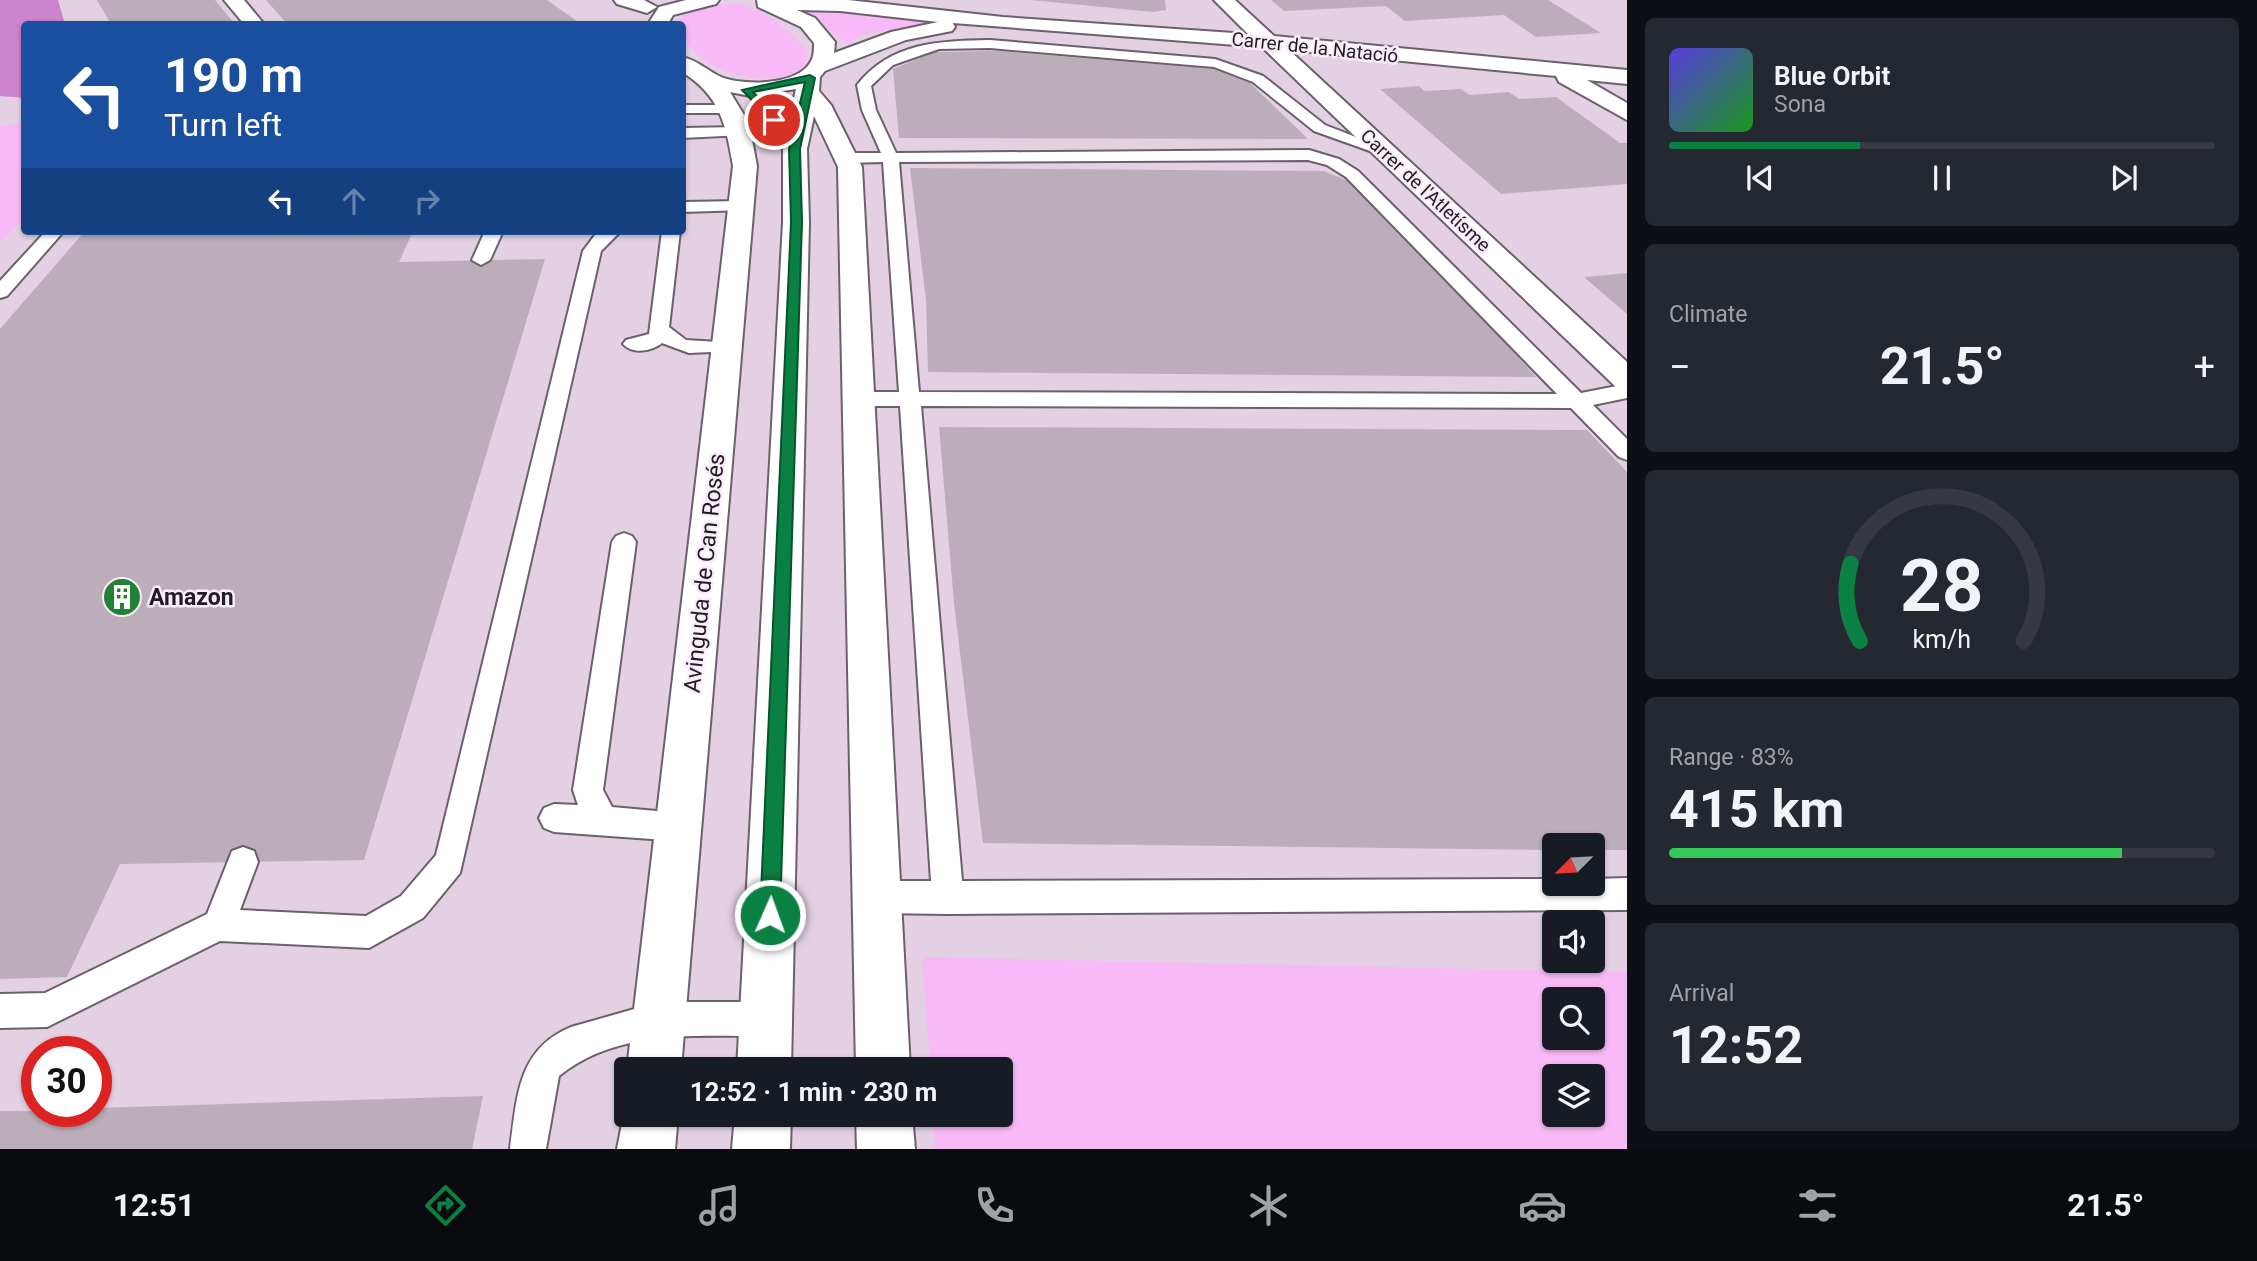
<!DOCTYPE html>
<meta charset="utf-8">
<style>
:root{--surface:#171b24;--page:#242831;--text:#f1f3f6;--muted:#9ea1a6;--line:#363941;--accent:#0b8043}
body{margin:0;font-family:Roboto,sans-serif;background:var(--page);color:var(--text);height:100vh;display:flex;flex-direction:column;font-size:26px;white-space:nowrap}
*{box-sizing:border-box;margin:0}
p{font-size:23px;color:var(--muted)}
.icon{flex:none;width:38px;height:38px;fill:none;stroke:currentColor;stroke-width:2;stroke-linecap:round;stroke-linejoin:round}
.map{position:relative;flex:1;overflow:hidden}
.sheet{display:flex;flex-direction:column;gap:18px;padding:18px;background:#0d0f14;width:630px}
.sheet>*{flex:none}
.top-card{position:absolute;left:21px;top:21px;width:665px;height:214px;border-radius:7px;box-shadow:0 2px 5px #0004;background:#1a4fa0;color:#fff;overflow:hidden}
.needle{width:46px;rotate:246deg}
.tools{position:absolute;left:1542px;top:833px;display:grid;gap:14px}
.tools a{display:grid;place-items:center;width:63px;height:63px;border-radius:7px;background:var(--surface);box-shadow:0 2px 5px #0004;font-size:35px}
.speed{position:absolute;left:21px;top:1036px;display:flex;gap:14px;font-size:35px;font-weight:700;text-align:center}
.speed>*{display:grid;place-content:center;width:91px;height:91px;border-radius:50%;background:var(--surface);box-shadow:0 2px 5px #0004;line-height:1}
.speed .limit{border:10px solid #d22;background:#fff;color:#111}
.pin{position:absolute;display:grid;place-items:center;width:60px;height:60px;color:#fff;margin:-30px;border:4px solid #fff;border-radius:50%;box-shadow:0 2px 7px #0007}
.me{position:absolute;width:77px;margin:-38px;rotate:2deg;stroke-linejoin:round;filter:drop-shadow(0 0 5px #0008)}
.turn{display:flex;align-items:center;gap:24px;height:147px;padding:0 28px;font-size:32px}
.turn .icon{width:91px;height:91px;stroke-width:2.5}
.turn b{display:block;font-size:49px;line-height:60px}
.lanes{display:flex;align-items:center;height:66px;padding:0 28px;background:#0003;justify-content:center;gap:35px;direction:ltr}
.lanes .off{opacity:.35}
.big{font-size:52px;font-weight:700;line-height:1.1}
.sheet .tile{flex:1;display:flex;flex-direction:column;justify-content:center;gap:10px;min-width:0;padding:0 24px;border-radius:10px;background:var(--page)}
.sheet .dial{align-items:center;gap:0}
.dial svg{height:182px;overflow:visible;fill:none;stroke:var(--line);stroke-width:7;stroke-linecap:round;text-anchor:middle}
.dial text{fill:var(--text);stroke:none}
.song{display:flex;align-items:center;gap:21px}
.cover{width:84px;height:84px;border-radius:10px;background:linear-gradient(135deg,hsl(250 70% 55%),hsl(120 70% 35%))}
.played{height:7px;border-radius:4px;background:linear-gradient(90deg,var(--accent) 35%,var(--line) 35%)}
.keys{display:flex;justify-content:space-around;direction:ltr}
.heat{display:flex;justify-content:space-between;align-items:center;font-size:38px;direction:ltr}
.charge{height:10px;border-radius:5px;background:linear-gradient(90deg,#34c759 83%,var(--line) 0)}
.trip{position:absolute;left:614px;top:1057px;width:399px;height:70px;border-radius:7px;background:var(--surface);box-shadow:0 2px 5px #0004;font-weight:700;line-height:70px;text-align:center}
.dock{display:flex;height:112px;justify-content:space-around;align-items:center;background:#090b0e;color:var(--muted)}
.dock .icon{width:49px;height:49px}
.dock .active{color:var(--accent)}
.dock b{font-size:32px;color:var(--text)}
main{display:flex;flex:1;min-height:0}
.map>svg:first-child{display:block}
.built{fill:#e3d1e3;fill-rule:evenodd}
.green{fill:#f8baf7;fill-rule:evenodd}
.forest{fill:#cc84cc}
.building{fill:#bbaeba}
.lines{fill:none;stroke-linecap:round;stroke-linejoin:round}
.service-casing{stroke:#6b606b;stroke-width:4}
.minor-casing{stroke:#6b606b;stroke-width:4}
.service{fill:#fff;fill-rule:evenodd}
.minor{fill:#fff;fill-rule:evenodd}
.route{fill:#0b8043;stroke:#07532c;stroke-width:2}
.labels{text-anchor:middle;stroke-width:5;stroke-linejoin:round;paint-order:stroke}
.far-street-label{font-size:19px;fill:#211c21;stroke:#faedfa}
.street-label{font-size:23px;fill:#211c21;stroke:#faedfa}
.poi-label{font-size:23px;font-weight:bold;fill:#211c21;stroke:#faedfa;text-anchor:start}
</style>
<main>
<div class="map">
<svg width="1627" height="1149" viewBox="0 0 1627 1149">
<rect width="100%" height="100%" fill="#ede0ec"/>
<path class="built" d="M 58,0 L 1627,0 L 1627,1149 L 0,1149 L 0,96 L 24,98 L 24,231 L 682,231 L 682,24 L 65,24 ZM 1554,845 L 1592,845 L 1592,884 L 1554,884 ZM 1554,922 L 1592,922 L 1592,961 L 1554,961 ZM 1554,999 L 1592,999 L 1592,1038 L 1554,1038 ZM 37,1052 L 96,1052 L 96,1111 L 37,1111 ZM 626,1069 L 1001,1069 L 1001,1115 L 626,1115 ZM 1554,1076 L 1592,1076 L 1592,1115 L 1554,1115 Z"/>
<g class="green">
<path d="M 737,4 C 766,9 789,29 808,51 L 807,65 C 772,96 683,71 682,24 L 677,24 C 684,4 718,3 737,4 Z"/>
<path d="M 799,8 L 953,21 L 861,35 L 848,45 Z"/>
<path d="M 24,123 L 24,219 L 0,243 L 0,126 Z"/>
<path d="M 922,957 L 1627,972 L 1627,1149 L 935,1149 L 933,1115 L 1001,1115 L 1001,1069 L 930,1069 ZM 1554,999 L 1592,999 L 1592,1038 L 1554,1038 ZM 1554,1076 L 1592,1076 L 1592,1115 L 1554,1115 Z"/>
</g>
<path class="forest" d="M 0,0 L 58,0 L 65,24 L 24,24 L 24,98 L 0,96 Z"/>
<g class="building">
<path d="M 97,0 L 215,0 L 235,24 L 111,24 Z"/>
<path d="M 266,0 L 547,0 L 581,24 L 287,24 Z"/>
<path d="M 1031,0 L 1165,0 L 1166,10 L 1153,12 Z"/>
<path d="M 1271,0 L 1548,0 L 1601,33 L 1536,37 L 1504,15 L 1405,21 L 1386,6 L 1284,11 Z"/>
<path d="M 997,51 L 1227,70 L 1246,79 L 1308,139 L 899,138 L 893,69 L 935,52 Z"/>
<path d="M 1419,86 L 1424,91 L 1461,89 L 1470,95 L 1509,92 L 1519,99 L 1556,97 L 1620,143 L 1627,143 L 1627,184 L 1501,194 L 1380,89 Z"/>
<path d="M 910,168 L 1323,171 L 1349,181 L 1464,297 L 1536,377 L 928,372 L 926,300 Z"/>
<path d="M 85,231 L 413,231 L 399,262 L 545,259 L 364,860 L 120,864 L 67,977 L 0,979 L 0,329 Z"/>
<path d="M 1627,273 L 1627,314 L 1584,277 Z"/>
<path d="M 939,427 L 1587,430 L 1627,472 L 1627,850 L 1592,850 L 1592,845 L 1554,845 L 1554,850 L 983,843 L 954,603 Z"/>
<path d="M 483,1096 L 472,1149 L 0,1149 L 0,1111 L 96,1111 L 96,1108 Z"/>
</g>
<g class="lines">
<defs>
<g id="service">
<path d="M 990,40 L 1215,59 L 1263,76 L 1325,125 L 1392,151 L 1384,156 L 1314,131 L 1253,82 L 1214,67 L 990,48 L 939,49 L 893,65 L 871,86 L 876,110 L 896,153 L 1309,150 L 1339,159 L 1358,171 L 1581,393 L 1627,384 L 1627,398 L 1593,405 L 1627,439 L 1627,460 L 1619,457 L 1571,408 L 921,406 L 962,881 L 1554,879 L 1554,884 L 1592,884 L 1592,879 L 1627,878 L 1627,910 L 948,914 L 876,913 L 865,908 L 860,897 L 865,886 L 876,881 L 931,881 L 900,406 L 859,406 L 849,399 L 859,392 L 899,392 L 883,162 L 846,163 L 838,158 L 846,153 L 881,153 L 862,110 L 857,85 C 891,42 939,41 990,40 ZM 1308,160 L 1327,165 L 1346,177 L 1557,394 L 919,392 L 899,162 Z"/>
<path d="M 682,105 L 730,105 L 737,109 L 730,113 L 682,113 Z"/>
<path d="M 739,127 L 747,132 L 744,135 L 682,138 L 682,128 Z"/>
<path d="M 741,201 L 749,206 L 747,210 L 682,212 L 682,202 Z"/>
<path d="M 46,231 L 64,231 L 7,296 L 0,298 L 0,281 Z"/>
<path d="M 485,231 L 503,231 L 490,260 L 481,265 L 472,260 Z"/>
<path d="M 598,231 L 621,231 L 601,251 L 460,873 L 423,918 L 369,948 L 220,941 L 47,1027 L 0,1028 L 0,994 L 45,993 L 207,914 L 232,851 L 243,847 L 254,851 L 258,862 L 240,910 L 366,916 L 401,896 L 436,855 L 583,251 Z"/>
<path d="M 662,231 L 680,231 L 669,327 L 686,340 L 734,343 L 737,347 L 734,351 L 689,353 L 662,343 C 652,351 633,355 623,344 L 626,340 L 649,334 Z"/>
<path d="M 624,533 L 632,536 L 636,542 L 603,790 L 612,807 L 679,813 L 690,817 L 694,827 L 690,837 L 679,841 L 554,832 L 544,828 L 539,818 L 544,808 L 554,804 L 578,805 L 573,790 L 612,542 L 616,536 Z"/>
<path d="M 659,1002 L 766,1002 L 778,1007 L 783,1019 L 778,1031 L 766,1036 C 696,1036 616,1029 559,1076 L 546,1149 L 510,1149 C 517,1098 517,1049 571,1027 Z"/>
</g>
<g id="minor">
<path d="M 224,0 L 244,0 L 264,24 L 244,24 Z"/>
<path d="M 614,0 L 644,0 L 657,7 L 647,13 L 617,4 Z"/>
<path d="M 686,0 L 719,0 L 716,4 L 673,15 L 668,24 L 648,24 L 659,7 Z"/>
<path d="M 757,0 L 848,0 L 1003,17 L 1248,34 L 1214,0 L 1235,0 L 1274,36 L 1627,70 L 1627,84 L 1587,80 L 1627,103 L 1627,120 L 1559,82 L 1556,76 L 1289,50 L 1627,362 L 1627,390 L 1616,387 L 1262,47 L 953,23 L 955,27 L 952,31 L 906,40 L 825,71 L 820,77 L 819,91 L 831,105 L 862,167 L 910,1069 L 856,1069 L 838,167 L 814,116 L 807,149 L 809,222 L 791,1069 L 737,1069 L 783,222 L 783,149 L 796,89 L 750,96 L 730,92 L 749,123 L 757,166 L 681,1069 L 627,1069 L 733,166 C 726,125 720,95 682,72 L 682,57 C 697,60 708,71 721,77 C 744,86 801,86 812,59 C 814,55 814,47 814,43 L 801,27 L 758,7 ZM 797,10 L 840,11 L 938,22 L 891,32 L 834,53 L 835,42 L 815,18 Z"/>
<path d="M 626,1104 L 626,1115 L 678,1115 L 675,1149 L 617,1149 Z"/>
<path d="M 735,1115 L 791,1115 L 790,1149 L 732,1149 Z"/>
<path d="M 856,1115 L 912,1115 L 915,1149 L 857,1149 Z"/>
</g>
</defs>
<use href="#service" class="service-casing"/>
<use href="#minor" class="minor-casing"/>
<use href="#service" class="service"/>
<use href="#minor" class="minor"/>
</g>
<path class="route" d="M 810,75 L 815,78 L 800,149 L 802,222 L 780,915 L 777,922 L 770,925 L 763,922 L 760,915 L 791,222 L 789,149 L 805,82 L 753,92 L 779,120 L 774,123 L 742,90 Z"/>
<defs>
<symbol id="building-disc" viewBox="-11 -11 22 22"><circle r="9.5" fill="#1f8236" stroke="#faedfa"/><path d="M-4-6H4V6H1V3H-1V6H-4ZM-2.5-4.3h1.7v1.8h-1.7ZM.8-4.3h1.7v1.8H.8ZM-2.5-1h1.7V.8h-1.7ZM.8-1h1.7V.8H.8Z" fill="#fff"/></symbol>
</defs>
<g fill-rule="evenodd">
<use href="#building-disc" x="100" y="575" width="44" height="44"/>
</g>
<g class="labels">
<g class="far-street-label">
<text transform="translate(1315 47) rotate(6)" y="7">Carrer de la Natació</text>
<text transform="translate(1426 190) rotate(43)" y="7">Carrer de l'Atletísme</text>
</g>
<g class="street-label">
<text transform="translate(704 573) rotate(-84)" y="8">Avinguda de Can Rosés</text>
</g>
<g class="poi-label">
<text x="149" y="605">Amazon</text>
</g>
</g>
</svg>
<div class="tools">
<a><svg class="needle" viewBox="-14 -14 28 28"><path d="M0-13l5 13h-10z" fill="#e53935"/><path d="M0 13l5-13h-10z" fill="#9ea1a6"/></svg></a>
<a><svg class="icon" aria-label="sound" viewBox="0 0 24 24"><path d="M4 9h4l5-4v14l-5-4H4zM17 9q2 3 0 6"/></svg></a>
<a><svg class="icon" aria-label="search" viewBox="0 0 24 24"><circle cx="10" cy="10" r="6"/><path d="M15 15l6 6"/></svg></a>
<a><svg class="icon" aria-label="layers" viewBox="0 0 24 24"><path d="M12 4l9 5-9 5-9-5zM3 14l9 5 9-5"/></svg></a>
</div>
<div class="speed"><div class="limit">30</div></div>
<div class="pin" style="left:774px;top:120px;background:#d93025"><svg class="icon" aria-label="arrive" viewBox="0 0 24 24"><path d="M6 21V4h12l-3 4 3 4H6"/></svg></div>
<svg class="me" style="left:770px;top:915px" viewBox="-20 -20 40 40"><circle r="17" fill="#0b8043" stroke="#fff" stroke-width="3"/><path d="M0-11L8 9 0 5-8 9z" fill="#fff"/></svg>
<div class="trip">12:52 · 1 min · 230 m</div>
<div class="top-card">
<div class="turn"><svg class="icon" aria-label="left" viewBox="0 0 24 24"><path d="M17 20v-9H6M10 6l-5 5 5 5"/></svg><div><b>190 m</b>Turn left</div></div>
<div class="lanes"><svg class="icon" aria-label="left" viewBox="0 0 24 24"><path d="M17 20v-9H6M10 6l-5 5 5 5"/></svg><svg class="icon off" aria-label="ahead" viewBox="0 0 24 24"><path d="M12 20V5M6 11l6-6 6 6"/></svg><svg class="icon off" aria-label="right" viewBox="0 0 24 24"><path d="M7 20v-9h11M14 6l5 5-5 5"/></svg></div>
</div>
</div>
<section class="sheet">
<div class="tile">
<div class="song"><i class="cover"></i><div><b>Blue Orbit</b><p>Sona</p></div></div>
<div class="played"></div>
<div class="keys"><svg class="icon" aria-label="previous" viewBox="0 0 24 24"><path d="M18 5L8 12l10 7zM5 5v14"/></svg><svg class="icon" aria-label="pause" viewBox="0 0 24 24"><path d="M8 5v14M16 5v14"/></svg><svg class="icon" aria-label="next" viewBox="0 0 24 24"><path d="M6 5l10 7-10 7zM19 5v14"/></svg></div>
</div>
<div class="tile"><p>Climate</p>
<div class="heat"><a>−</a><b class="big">21.5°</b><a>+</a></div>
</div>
<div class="tile dial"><svg viewBox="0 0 100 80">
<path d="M14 69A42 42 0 1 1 86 69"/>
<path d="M14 69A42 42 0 0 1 10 35" stroke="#0b8043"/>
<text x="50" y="56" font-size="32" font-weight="700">28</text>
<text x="50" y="72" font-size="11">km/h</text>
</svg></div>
<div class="tile"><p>Range · 83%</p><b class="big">415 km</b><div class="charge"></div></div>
<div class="tile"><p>Arrival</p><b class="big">12:52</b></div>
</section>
</main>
<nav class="dock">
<b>12:51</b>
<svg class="icon active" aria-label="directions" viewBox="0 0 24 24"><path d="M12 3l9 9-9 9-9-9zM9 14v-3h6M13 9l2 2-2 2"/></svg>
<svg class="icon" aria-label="music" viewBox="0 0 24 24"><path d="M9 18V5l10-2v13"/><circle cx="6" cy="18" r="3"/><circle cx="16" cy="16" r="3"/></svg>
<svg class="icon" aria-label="phone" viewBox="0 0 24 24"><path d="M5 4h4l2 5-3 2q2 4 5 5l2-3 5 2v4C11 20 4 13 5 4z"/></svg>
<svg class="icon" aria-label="climate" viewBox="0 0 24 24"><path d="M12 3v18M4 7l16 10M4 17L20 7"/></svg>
<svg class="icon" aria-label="car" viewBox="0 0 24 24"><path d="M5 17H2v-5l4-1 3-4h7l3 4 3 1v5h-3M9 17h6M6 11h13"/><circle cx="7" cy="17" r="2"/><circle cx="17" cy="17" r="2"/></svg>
<svg class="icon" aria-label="filters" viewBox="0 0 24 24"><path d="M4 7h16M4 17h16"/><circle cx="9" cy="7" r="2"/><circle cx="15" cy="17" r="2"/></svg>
<b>21.5°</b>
</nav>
